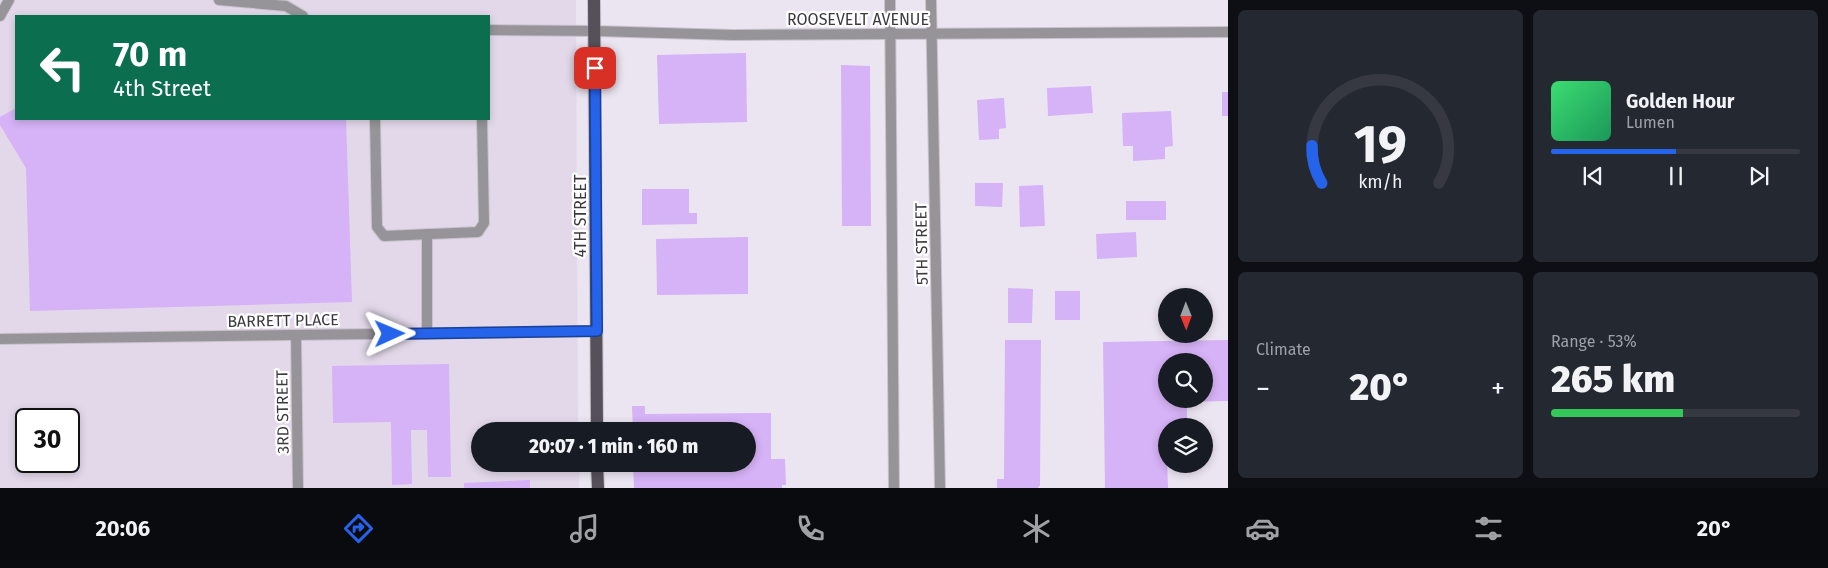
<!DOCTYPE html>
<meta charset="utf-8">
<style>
:root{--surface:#171b24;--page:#242831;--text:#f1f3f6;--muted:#9ea1a6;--line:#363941;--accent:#2563eb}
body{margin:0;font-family:"Fira Sans",sans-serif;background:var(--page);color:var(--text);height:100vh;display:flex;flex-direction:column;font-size:19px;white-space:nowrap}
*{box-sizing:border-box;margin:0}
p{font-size:16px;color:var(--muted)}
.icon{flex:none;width:28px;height:28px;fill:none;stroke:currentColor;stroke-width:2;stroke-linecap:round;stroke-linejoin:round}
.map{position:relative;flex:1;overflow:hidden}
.details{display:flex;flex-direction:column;gap:10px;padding:10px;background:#0d0f14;width:600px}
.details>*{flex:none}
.guide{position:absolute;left:15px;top:15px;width:475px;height:105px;border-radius:0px;box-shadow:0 2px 8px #0003;background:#0b6e4f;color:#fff;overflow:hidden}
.needle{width:32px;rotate:179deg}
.tools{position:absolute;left:1158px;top:288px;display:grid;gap:10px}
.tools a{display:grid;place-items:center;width:55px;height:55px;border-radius:50%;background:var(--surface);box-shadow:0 2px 8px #0003;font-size:25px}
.speed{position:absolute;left:15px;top:408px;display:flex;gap:10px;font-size:25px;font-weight:700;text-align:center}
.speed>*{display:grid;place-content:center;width:65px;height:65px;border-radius:50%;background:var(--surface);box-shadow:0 2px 8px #0003;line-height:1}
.speed .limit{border:2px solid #111;border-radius:8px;background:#fff;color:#111}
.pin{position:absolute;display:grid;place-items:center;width:42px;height:42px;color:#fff;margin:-21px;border-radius:10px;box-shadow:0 2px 8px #0006}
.me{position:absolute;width:55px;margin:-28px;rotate:89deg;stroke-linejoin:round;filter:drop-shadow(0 0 4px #0008)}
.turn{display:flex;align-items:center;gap:18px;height:105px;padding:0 15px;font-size:22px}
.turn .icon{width:65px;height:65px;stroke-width:2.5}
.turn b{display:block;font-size:35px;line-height:42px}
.big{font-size:38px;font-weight:800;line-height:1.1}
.details .tile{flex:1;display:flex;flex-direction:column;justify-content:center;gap:8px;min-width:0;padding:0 18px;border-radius:8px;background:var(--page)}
.details .dial{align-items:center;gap:0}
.dial svg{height:130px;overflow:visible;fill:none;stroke:var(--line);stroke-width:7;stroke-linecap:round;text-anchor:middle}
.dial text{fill:var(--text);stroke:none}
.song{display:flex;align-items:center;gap:15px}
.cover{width:60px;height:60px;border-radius:8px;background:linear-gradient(135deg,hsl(140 70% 55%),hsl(150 70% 35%))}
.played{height:5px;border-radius:2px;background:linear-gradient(90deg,var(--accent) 50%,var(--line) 50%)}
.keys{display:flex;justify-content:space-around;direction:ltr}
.heat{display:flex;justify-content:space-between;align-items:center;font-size:28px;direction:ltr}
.charge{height:8px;border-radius:4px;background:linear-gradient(90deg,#34c759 53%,var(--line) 0)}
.details .tiles{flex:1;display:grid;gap:10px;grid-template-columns:repeat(2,1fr)}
.trip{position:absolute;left:471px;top:422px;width:285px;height:50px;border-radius:25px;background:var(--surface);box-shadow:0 2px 8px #0003;font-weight:800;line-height:50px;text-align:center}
.tab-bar{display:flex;height:80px;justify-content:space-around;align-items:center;background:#090b0e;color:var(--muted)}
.tab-bar .icon{width:35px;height:35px}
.tab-bar .on{color:var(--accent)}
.tab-bar b{font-size:22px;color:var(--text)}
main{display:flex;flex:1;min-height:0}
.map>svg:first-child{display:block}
.built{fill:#e2d8ea;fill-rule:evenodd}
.building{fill:#d6b2f6;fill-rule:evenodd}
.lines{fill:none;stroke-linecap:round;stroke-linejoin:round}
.service-casing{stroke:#c8c3cd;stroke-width:12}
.minor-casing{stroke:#c8c3cd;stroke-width:12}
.primary-casing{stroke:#c8c3cd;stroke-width:14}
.service{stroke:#979499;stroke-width:10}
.minor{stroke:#979499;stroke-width:10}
.primary{stroke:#555059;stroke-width:12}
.route-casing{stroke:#184099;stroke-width:12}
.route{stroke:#2563eb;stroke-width:9}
.labels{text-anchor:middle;stroke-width:4.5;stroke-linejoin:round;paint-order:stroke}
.street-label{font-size:16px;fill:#3d3a3f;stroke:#fff}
</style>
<main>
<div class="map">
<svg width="1228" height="488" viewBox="0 0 1228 488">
<rect width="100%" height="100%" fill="#ebe5f1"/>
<path class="built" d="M 0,0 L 576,0 L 578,431 L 480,431 L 480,464 L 580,464 L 579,488 L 0,488 ZM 16,16 L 489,16 L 489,119 L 16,119 ZM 26,419 L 69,419 L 69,461 L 26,461 Z"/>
<g class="building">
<path d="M 746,53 L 747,122 L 659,124 L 657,55 Z"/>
<path d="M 841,65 L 870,66 L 871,226 L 842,226 Z"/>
<path d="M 1091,86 L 1093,113 L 1048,116 L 1047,88 Z"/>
<rect x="1222" y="92" width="6" height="24"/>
<path d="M 1004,98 L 1006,128 L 999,129 L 999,139 L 979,140 L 977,100 Z"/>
<path d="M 16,108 L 16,119 L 346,119 L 352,302 L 30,311 L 26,168 L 0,125 L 0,117 Z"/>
<path d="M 1171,111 L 1173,146 L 1165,147 L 1165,159 L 1133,161 L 1133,146 L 1123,146 L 1122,113 Z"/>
<path d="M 975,183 L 1003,183 L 1002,207 L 975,206 Z"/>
<path d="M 1043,185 L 1045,226 L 1020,227 L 1019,186 Z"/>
<path d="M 642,189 L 689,189 L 689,213 L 697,213 L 697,224 L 642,225 Z"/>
<rect x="1126" y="201" width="40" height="19"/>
<path d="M 1136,232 L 1137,257 L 1097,259 L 1096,234 Z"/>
<path d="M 748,237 L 748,294 L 657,295 L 656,239 Z"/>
<path d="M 1008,288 L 1033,289 L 1032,323 L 1008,323 Z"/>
<rect x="1055" y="291" width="25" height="29"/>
<path d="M 1005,340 L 1041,340 L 1040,486 L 1039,486 L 1038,488 L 997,488 L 997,479 L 1004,479 Z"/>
<path d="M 1228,340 L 1228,401 L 1187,402 L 1187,426 L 1166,426 L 1168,488 L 1105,488 L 1103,342 ZM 1166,361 L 1204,361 L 1204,399 L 1166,399 Z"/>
<path d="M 449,364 L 451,477 L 428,477 L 427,430 L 411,430 L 412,484 L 392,485 L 391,422 L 333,423 L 332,366 Z"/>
<path d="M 632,406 L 645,406 L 645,414 L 771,413 L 771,459 L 785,459 L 786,485 L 782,485 L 782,488 L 634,488 L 633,464 L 748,464 L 748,431 L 633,431 Z"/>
<path d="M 530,480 L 530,488 L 464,488 L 464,483 Z"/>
</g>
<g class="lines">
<defs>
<g id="service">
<path d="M 219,0 L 286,6 L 303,16"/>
<path d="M 0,16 L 9,0"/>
<path d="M 375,119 L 377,227 L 384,236 L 478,232 L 484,223 L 482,119"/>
<path d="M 427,333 L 427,234"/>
</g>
<g id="minor">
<path d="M 890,0 L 894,488"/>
<path d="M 931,0 L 940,488"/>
<path d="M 489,30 L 595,31 L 733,35 L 1228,32"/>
<path d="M 296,335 L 298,488"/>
<path d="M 0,339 L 597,331"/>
</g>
<g id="primary">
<path d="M 594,0 L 597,431"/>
<path d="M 597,464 L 598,488"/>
</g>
</defs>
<use href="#service" class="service-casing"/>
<use href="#minor" class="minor-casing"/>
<use href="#primary" class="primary-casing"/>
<use href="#service" class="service"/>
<use href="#minor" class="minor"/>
<use href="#primary" class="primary"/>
</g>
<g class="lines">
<defs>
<path id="route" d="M 390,334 L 597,331 L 595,68"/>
</defs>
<use href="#route" class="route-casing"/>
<use href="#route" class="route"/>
</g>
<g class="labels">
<g class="street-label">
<text x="858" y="25">ROOSEVELT AVENUE</text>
<text transform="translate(580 216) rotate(-90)" y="6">4TH STREET</text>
<text transform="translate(921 244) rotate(-91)" y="6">5TH STREET</text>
<text transform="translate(283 320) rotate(-1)" y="6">BARRETT PLACE</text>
<text transform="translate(282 412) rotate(-91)" y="6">3RD STREET</text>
</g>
</g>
</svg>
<div class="tools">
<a><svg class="needle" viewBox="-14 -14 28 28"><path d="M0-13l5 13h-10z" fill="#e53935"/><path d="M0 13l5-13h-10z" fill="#9ea1a6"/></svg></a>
<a><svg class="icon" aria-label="search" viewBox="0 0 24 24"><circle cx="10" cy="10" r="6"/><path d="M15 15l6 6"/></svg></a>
<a><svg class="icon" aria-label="layers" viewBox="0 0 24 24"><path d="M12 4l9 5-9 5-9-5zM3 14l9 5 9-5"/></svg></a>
</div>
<div class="speed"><div class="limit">30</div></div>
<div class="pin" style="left:595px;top:68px;background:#d93025"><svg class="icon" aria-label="arrive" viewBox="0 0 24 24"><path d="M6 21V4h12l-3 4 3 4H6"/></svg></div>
<svg class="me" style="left:390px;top:334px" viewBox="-20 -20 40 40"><path d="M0-17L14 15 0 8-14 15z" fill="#2563eb" stroke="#fff" stroke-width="4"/></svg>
<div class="trip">20:07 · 1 min · 160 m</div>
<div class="guide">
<div class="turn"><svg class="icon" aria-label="left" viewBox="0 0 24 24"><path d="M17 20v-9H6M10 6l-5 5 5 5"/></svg><div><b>70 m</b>4th Street</div></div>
</div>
</div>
<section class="details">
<div class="tiles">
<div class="tile dial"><svg viewBox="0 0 100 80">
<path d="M14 69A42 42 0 1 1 86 69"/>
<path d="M14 69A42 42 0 0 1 8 46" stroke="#2563eb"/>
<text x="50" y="56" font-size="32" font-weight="700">19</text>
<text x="50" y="72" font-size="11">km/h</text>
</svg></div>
<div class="tile">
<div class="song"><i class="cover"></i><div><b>Golden Hour</b><p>Lumen</p></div></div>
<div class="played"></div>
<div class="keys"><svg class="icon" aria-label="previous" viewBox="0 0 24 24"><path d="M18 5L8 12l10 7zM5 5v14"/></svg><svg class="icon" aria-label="pause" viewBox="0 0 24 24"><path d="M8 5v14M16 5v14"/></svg><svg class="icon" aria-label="next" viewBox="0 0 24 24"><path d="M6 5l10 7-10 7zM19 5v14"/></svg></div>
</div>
<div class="tile"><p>Climate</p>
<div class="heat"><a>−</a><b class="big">20°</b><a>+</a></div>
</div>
<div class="tile"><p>Range · 53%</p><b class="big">265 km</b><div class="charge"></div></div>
</div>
</section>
</main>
<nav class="tab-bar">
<b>20:06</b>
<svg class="icon on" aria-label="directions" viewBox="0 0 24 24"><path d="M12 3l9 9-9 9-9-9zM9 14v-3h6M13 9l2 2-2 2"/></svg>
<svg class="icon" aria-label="music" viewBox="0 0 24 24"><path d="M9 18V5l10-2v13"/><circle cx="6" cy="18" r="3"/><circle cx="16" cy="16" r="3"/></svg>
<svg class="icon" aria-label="phone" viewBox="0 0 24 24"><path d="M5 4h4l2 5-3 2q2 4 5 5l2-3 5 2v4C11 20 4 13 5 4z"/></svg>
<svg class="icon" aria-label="climate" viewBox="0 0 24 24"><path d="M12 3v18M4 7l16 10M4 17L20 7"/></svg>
<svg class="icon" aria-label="car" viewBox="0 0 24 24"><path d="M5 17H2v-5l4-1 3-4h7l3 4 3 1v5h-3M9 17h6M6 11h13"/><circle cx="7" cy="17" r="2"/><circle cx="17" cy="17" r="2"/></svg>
<svg class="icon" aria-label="filters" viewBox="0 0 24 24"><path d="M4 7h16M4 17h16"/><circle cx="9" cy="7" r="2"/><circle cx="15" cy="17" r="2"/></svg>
<b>20°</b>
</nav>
